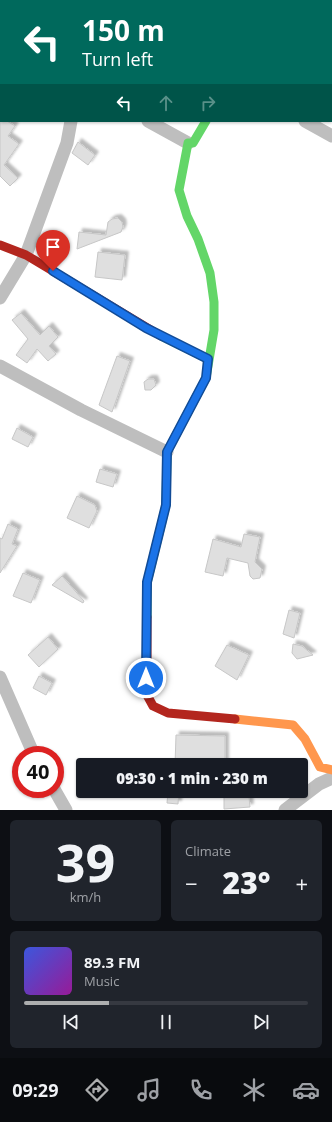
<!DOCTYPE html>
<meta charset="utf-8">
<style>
:root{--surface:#171b24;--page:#20242c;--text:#f1f3f6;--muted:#9ea1a6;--line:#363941;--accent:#adaeaf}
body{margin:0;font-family:"Open Sans",sans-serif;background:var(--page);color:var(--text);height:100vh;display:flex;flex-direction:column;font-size:15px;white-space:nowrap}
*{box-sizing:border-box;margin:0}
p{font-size:13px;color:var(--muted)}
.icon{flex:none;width:22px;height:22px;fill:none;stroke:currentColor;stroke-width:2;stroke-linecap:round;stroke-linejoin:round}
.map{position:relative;height:810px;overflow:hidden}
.sheet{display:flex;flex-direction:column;gap:10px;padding:10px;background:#0d0f14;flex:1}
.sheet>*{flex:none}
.hud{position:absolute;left:0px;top:0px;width:332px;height:122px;box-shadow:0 1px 3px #0004;background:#00695c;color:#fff;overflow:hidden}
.speed{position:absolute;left:12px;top:746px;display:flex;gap:8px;font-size:20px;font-weight:700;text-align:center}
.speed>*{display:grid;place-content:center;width:52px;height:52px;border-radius:50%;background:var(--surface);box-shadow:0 1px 3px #0004;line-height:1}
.speed .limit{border:6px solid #d22;background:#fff;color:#111}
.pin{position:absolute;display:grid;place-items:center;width:34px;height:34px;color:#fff;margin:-41px -17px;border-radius:50% 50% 50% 0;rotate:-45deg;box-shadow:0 0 4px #0007}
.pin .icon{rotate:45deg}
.me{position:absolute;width:44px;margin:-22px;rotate:0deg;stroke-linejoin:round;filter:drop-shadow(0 0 3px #0008)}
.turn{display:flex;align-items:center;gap:14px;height:84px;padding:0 16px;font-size:18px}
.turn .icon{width:52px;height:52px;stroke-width:2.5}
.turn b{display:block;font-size:28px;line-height:34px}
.lanes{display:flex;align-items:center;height:38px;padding:0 16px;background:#0003;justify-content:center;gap:20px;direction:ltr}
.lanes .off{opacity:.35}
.big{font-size:30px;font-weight:800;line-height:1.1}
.sheet .card{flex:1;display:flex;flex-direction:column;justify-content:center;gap:6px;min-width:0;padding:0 14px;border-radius:6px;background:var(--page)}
.sheet .dial{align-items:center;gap:0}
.dial b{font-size:52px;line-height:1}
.song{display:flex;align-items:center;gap:12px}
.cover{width:48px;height:48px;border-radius:6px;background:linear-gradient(135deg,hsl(230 70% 55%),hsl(300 70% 35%))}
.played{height:4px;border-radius:2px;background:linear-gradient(90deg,var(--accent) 30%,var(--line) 30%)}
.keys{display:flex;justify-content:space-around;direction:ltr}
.heat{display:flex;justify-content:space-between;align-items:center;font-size:22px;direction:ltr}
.sheet .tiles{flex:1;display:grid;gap:10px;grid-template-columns:1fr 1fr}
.card:last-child{grid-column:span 2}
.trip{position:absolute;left:76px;top:758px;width:232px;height:40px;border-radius:4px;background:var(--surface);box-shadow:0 1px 3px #0004;font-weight:800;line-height:40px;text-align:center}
.tab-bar{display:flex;height:64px;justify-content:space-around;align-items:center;background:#090b0e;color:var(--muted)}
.tab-bar .icon{width:28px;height:28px}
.tab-bar .on{color:var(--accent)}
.tab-bar b{font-size:18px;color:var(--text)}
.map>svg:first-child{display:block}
.building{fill:#dfdfdf;stroke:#c7c7c7;filter:url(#shadow)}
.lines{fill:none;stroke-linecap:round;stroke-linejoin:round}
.street{stroke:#bebebe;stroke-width:13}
.fast{stroke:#63d668;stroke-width:9}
.slow{stroke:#ff974d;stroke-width:9}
.jam{stroke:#b3261e;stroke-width:9}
.route-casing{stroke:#114b97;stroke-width:10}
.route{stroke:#1a73e8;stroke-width:7}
</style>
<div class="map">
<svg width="332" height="810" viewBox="0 0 332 810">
<defs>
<filter id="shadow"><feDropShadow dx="3.5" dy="-3.5" stdDeviation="1" flood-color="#0004"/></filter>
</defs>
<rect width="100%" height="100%" fill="#fff"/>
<g class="building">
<path d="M 0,116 L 1,121 L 7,121 L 15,126 L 8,136 L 19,144 L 4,165 L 18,178 L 10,186 L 0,176 Z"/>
<path d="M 78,142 L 95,155 L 88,165 L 72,153 Z"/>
<path d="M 118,218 L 122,222 L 123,227 L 121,232 L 77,249 L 79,232 L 106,235 L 108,222 L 112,219 Z"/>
<path d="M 98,252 L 125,255 L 122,280 L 95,277 Z"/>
<path d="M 21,313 L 40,335 L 49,326 L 58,337 L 49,346 L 56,354 L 48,361 L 37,349 L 27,363 L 16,355 L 28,339 L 12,320 Z"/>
<path d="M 117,356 L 130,361 L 112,412 L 99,405 Z"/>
<path d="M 148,379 L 154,379 L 156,385 L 151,390 L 145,390 L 144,382 Z"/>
<path d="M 17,428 L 33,437 L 28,447 L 12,439 Z"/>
<path d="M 100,469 L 117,474 L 113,487 L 96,482 Z"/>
<path d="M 77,496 L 95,505 L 97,511 L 89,528 L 67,518 Z"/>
<path d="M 8,524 L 18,529 L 12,544 L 17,546 L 0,573 L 0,538 L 2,539 Z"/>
<path d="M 244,534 L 260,537 L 255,562 L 262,569 L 260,578 L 253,579 L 250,576 L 248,563 L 227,558 L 223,576 L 205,572 L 213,539 L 241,547 Z"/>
<path d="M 23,573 L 40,580 L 31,603 L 13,596 Z"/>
<path d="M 62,576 L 84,601 L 83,603 L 52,585 Z"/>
<path d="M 289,610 L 300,613 L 294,638 L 283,634 Z"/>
<path d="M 48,637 L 58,649 L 39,667 L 28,655 Z"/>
<path d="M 293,644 L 302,646 L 313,655 L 297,659 L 292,653 Z"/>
<path d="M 227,645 L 249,655 L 237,680 L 215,666 Z"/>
<path d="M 39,676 L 52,683 L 46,695 L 33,688 Z"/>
<path d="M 176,735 L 225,736 L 225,765 L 175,765 Z"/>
<path d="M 168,791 L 179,791 L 178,804 L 167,803 Z"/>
<path d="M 224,794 L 249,797 L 250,807 L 224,809 Z"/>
</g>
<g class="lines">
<g class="street">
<path d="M 147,0 L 148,1"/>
<path d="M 246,0 L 246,1"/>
<path d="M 0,30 L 1,30"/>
<path d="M 0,48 L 1,46"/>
<path d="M 148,121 L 188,143"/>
<path d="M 305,121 L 332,136"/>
<path d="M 0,298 L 26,255 L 67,143 L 71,121"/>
<path d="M 0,366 L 81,410 L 167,452"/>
<path d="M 0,677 L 34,755"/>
<path d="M 54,789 L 66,810"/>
<path d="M 285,810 L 319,784 L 332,778"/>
</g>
<g class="fast">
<path d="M 161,336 L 208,359"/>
<path d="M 147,617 L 147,583 L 166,505 L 167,452 L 206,378 L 214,330 L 214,302 L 210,273 L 198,239 L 187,216 L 179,190 L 188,143 L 193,143 L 206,121"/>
</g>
<path class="slow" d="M 235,719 L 293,725 L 305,739 L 320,767 L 332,770"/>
<g class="jam">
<path d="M 0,245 L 26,255 L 161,336"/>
<path d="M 147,617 L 147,695 L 153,706 L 168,713 L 235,719"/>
</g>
</g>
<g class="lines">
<defs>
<path id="route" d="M 53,271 L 146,328 L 208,359 L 206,378 L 167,452 L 166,505 L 147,582 L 146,678"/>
</defs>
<use href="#route" class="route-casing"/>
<use href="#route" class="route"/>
</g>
</svg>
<div class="speed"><div class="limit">40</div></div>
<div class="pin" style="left:53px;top:271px;background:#d93025"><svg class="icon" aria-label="arrive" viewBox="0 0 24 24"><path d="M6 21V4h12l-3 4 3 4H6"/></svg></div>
<svg class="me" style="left:146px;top:678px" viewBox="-20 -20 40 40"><circle r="17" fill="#1a73e8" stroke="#fff" stroke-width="3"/><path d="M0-11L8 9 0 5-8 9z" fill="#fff"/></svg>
<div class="trip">09:30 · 1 min · 230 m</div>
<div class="hud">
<div class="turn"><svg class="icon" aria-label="left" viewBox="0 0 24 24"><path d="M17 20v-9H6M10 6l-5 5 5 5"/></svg><div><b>150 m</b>Turn left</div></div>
<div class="lanes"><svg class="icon" aria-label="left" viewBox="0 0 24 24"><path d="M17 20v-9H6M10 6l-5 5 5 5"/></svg><svg class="icon off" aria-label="ahead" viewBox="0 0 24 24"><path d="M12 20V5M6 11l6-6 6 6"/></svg><svg class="icon off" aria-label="right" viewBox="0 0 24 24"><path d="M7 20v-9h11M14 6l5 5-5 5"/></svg></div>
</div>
</div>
<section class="sheet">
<div class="tiles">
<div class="card dial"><b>39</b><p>km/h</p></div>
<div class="card"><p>Climate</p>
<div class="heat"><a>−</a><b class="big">23°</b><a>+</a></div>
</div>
<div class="card">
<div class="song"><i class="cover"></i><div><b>89.3 FM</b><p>Music</p></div></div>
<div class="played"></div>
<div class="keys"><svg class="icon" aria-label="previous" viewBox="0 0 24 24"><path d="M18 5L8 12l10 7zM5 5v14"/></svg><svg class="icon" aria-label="pause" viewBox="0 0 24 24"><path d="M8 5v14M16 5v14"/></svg><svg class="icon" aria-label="next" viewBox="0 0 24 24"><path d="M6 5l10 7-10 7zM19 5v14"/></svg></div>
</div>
</div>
</section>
<nav class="tab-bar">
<b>09:29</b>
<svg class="icon on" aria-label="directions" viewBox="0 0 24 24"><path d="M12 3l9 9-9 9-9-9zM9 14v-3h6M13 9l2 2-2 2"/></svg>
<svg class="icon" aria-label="music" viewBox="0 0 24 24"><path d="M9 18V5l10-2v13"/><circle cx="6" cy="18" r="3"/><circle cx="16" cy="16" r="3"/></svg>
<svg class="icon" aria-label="phone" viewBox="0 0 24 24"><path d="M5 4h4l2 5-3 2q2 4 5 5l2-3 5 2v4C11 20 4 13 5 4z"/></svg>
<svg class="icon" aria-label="climate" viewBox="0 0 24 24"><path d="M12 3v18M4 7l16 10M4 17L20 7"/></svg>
<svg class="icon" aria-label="car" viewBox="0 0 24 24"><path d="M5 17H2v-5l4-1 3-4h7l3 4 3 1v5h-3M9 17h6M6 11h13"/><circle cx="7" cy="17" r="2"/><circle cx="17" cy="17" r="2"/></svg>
</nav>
